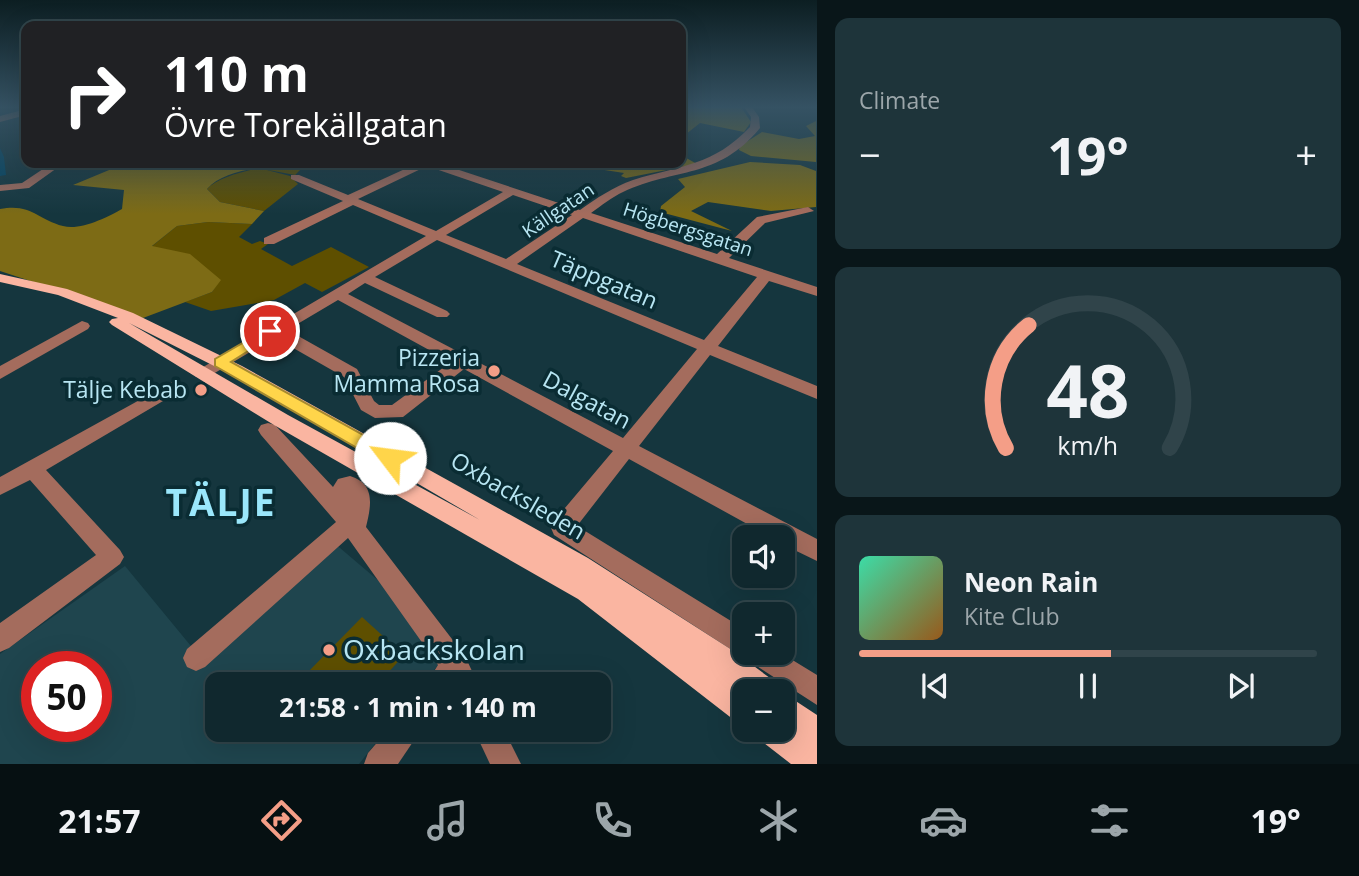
<!DOCTYPE html>
<meta charset="utf-8">
<style>
:root{--surface:#10282e;--page:#1e343a;--text:#f1f3f6;--muted:#9ca6aa;--line:#30444a;--accent:#f49e87}
body{margin:0;font-family:"Open Sans",sans-serif;background:var(--page);color:var(--text);height:100vh;display:flex;flex-direction:column;font-size:26px;white-space:nowrap}
*{box-sizing:border-box;margin:0}
p{font-size:23px;color:var(--muted)}
.icon{flex:none;width:38px;height:38px;fill:none;stroke:currentColor;stroke-width:2;stroke-linecap:round;stroke-linejoin:round}
.map{position:relative;flex:1;overflow:hidden}
.sheet{display:flex;flex-direction:column;gap:18px;padding:18px;background:#091619;width:542px}
.sheet>*{flex:none}
.top-card{position:absolute;left:21px;top:21px;width:665px;height:147px;border-radius:14px;box-shadow:0 7px 28px #0002,0 0 0 2px var(--line);background:#202124;color:#fff;overflow:hidden}
.controls{position:absolute;left:732px;top:525px;display:grid;gap:14px}
.controls a{display:grid;place-items:center;width:63px;height:63px;border-radius:14px;background:var(--surface);box-shadow:0 7px 28px #0002,0 0 0 2px var(--line);font-size:35px}
.speed{position:absolute;left:21px;top:651px;display:flex;gap:14px;font-size:35px;font-weight:700;text-align:center}
.speed>*{display:grid;place-content:center;width:91px;height:91px;border-radius:50%;background:var(--surface);box-shadow:0 7px 28px #0002,0 0 0 2px var(--line);line-height:1}
.speed .limit{border:10px solid #d22;background:#fff;color:#111}
.pin{position:absolute;display:grid;place-items:center;width:60px;height:60px;color:#fff;margin:-30px;border:4px solid #fff;border-radius:50%;box-shadow:0 2px 7px #0007}
.me{position:absolute;width:77px;margin:-38px;rotate:300deg;stroke-linejoin:round;filter:drop-shadow(0 0 5px #0008)}
.turn{display:flex;align-items:center;gap:24px;height:147px;padding:0 28px;font-size:32px}
.turn .icon{width:91px;height:91px;stroke-width:2.5}
.turn b{display:block;font-size:49px;line-height:60px}
.big{font-size:52px;font-weight:700;line-height:1.1}
.sheet .tile{flex:1;display:flex;flex-direction:column;justify-content:center;gap:10px;min-width:0;padding:0 24px;border-radius:14px;background:var(--page)}
.sheet .dial{align-items:center;gap:0}
.dial svg{height:182px;overflow:visible;fill:none;stroke:var(--line);stroke-width:7;stroke-linecap:round;text-anchor:middle}
.dial text{fill:var(--text);stroke:none}
.song{display:flex;align-items:center;gap:21px}
.cover{width:84px;height:84px;border-radius:10px;background:linear-gradient(135deg,hsl(160 70% 55%),hsl(30 70% 35%))}
.played{height:7px;border-radius:4px;background:linear-gradient(90deg,var(--accent) 55%,var(--line) 55%)}
.keys{display:flex;justify-content:space-around;direction:ltr}
.heat{display:flex;justify-content:space-between;align-items:center;font-size:38px;direction:ltr}
.trip{position:absolute;left:205px;top:672px;width:406px;height:70px;border-radius:14px;background:var(--surface);box-shadow:0 7px 28px #0002,0 0 0 2px var(--line);font-weight:700;line-height:70px;text-align:center}
.dock{display:flex;height:112px;justify-content:space-around;align-items:center;background:#061012;color:var(--muted)}
.dock .icon{width:49px;height:49px}
.dock .current{color:var(--accent)}
.dock b{font-size:32px;color:var(--text)}
main{display:flex;flex:1;min-height:0}
.map>svg:first-child{display:block}
.built{fill:#1f454e;fill-rule:evenodd}
.green{fill:#5e4f00}
.forest{fill:#7d6b15}
.lines{fill:none;stroke-linecap:round;stroke-linejoin:round}
.minor{fill:#a46c5d;fill-rule:evenodd}
.major{fill:#fab5a1;fill-rule:evenodd}
.shaded-wall{fill:#024563}
.route{fill:#ffd54a;stroke:#a68a30;stroke-width:2}
.poi-dot{fill:#f49e87;stroke:#0a2c33;stroke-width:2.5}
.labels{text-anchor:middle;stroke-width:7;stroke-linejoin:round;paint-order:stroke}
.far-street-label{font-size:19px;fill:#b8e6f3;stroke:#0a2c33}
.street-label{font-size:23px;fill:#b8e6f3;stroke:#0a2c33}
.poi-label{font-size:23px;fill:#b8e6f3;stroke:#0a2c33;text-anchor:end}
.near-poi-label{font-size:28px;fill:#b8e6f3;stroke:#0a2c33;text-anchor:start}
.near-district-label{font-size:37px;font-weight:bold;letter-spacing:2px;fill:#9ae7fb;stroke:#0a2c33}
</style>
<main>
<div class="map">
<svg width="817" height="764" viewBox="0 0 817 764">
<rect width="100%" height="100%" fill="#15363e"/>
<path class="built" d="M 333,542 L 454,645 L 423,684 L 217,684 L 217,730 L 386,730 L 359,764 L 0,764 L 0,654 L 125,566 L 200,657 ZM 37,667 L 96,667 L 96,726 L 37,726 Z"/>
<g class="green">
<path d="M 307,163 L 295,175 L 263,169 L 290,176 L 298,184 L 264,211 L 220,202 L 207,189 C 224,171 282,163 307,163 Z"/>
<path d="M 208,222 L 252,224 L 239,237 L 252,244 L 260,241 L 268,244 L 261,249 L 292,266 L 331,247 L 369,267 L 322,292 L 305,283 L 274,300 L 211,311 L 185,302 L 212,292 L 220,280 L 151,247 L 177,226 Z"/>
<path d="M 362,617 L 404,655 L 378,684 L 319,684 L 308,672 Z"/>
</g>
<g class="forest">
<path d="M 681,107 L 741,107 L 751,122 L 744,132 L 700,123 L 681,138 Z"/>
<path d="M 816,121 L 816,162 L 751,156 L 739,150 L 740,146 L 762,132 L 799,139 L 815,136 L 806,126 Z"/>
<path d="M 681,155 L 697,164 L 626,178 L 621,176 L 624,173 L 559,163 L 681,163 Z"/>
<path d="M 750,162 L 800,165 L 816,171 L 816,207 L 771,211 L 708,202 L 691,211 L 732,231 L 660,212 L 661,206 L 685,187 L 678,179 Z"/>
<path d="M 126,163 L 300,163 C 273,167 226,167 207,189 L 220,202 L 264,211 L 252,224 L 208,222 L 177,226 L 152,246 L 190,254 L 221,280 L 212,292 L 143,318 L 0,271 L 0,209 C 31,203 37,219 63,226 C 80,231 108,217 122,209 L 124,190 L 73,185 Z"/>
</g>
<g class="lines">
<g class="minor">
<path d="M 744,107 L 752,107 L 759,117 L 760,128 C 717,180 676,167 623,192 C 612,197 601,206 591,213 L 717,254 L 757,217 L 808,207 L 814,211 L 765,223 L 729,258 L 817,287 L 817,296 L 769,281 L 718,346 L 817,386 L 817,399 L 710,355 L 639,446 L 817,539 L 817,561 L 782,544 L 782,537 L 771,537 L 629,459 L 577,526 L 744,629 L 744,653 L 781,653 L 817,675 L 817,705 L 554,535 L 551,528 L 554,521 L 613,451 L 464,369 L 403,417 L 375,418 L 361,410 L 344,377 L 288,345 L 286,341 L 288,337 L 300,337 L 357,369 L 374,401 L 379,405 L 392,405 L 451,362 L 338,300 L 208,377 L 196,377 L 193,373 L 426,236 L 353,205 L 274,244 L 264,244 L 264,238 L 343,201 L 291,179 L 291,175 L 299,175 L 348,195 L 418,163 L 438,163 L 580,210 C 597,198 613,187 633,180 C 681,165 713,166 750,127 L 751,117 ZM 427,166 L 503,192 L 436,231 L 358,199 ZM 513,195 L 572,215 L 506,259 L 446,235 ZM 583,218 L 757,277 L 704,340 L 517,264 ZM 437,240 L 697,349 L 623,438 L 348,294 L 365,283 L 437,317 L 447,317 L 450,314 L 447,311 L 375,277 Z"/>
<path d="M 26,109 L 26,115 L 0,122 L 0,116 Z"/>
<path d="M 52,163 L 64,163 L 29,188 L 0,191 L 0,185 L 22,183 Z"/>
<path d="M 82,321 L 88,323 L 90,326 L 88,329 L 0,379 L 0,366 Z"/>
<path d="M 174,381 L 180,383 L 183,387 L 180,391 L 46,470 L 120,550 L 124,557 L 120,564 L 9,648 L 0,652 L 0,623 L 96,555 L 30,480 L 0,495 L 0,477 Z"/>
<path d="M 268,423 L 275,425 L 333,487 L 338,479 L 350,476 C 376,484 371,506 366,527 L 465,656 L 478,684 L 426,684 L 438,665 L 348,538 L 205,667 L 196,671 L 187,667 L 183,658 L 187,649 L 336,522 L 261,435 L 258,430 L 261,425 Z"/>
<path d="M 388,730 L 421,730 L 398,764 L 364,764 L 368,753 Z"/>
<path d="M 474,730 L 504,730 L 521,764 L 490,764 Z"/>
</g>
<g class="major">
<path d="M 0,274 L 67,289 L 133,313 L 242,366 L 588,558 L 732,650 L 774,681 L 778,691 L 744,691 L 744,724 L 734,720 L 578,599 L 274,425 L 112,325 L 109,322 L 112,319 L 118,318 L 58,295 L 0,282 ZM 129,323 L 230,374 L 480,520 L 288,415 Z"/>
<path d="M 782,692 L 817,715 L 817,764 L 791,764 L 760,740 L 756,730 L 782,730 Z"/>
</g>
</g>
<path class="shaded-wall" d="M 0,148 L 4,157 L 6,175 L 0,176 Z"/>
<linearGradient id="sky" x2="0" y2="1"><stop stop-color="#0c1e22"/><stop offset="0.5" stop-color="#355263"/><stop offset="1" stop-color="#355263" stop-opacity="0"/></linearGradient>
<rect width="817" height="214" fill="url(#sky)"/>
<path class="route" d="M 270,327 L 275,328 L 275,334 L 231,362 L 396,453 L 399,458 L 396,463 L 383,463 L 215,366 L 215,359 Z"/>
<g class="poi-dot">
<circle cx="494" cy="371" r="7"/>
<circle cx="201" cy="390" r="7"/>
<circle cx="329" cy="650" r="7"/>
</g>
<g class="labels">
<g class="far-street-label">
<text transform="translate(558 210) rotate(-34)" y="7">Källgatan</text>
<text transform="translate(688 229) rotate(18)" y="7">Högbergsgatan</text>
</g>
<g class="street-label">
<text transform="translate(604 280) rotate(23)" y="8">Täppgatan</text>
<text transform="translate(587 400) rotate(28)" y="8">Dalgatan</text>
<text transform="translate(518 496) rotate(30)" y="8">Oxbacksleden</text>
</g>
<g class="poi-label">
<text x="480" y="366">Pizzeria<tspan x="480" dy="26">Mamma Rosa</tspan></text>
<text x="187" y="398">Tälje Kebab</text>
</g>
<g class="near-poi-label">
<text x="343" y="660">Oxbackskolan</text>
</g>
<g class="near-district-label">
<text x="221" y="516">TÄLJE</text>
</g>
</g>
</svg>
<div class="controls">
<a><svg class="icon" aria-label="sound" viewBox="0 0 24 24"><path d="M4 9h4l5-4v14l-5-4H4zM17 9q2 3 0 6"/></svg></a>
<a>+</a>
<a>−</a>
</div>
<div class="speed"><div class="limit">50</div></div>
<div class="pin" style="left:270px;top:331px;background:#d93025"><svg class="icon" aria-label="arrive" viewBox="0 0 24 24"><path d="M6 21V4h12l-3 4 3 4H6"/></svg></div>
<svg class="me" style="left:390px;top:458px" viewBox="-20 -20 40 40"><circle r="19" fill="#fff"/><path d="M0-13L10 11 0 6-10 11z" fill="#ffd54a"/></svg>
<div class="trip">21:58 · 1 min · 140 m</div>
<div class="top-card">
<div class="turn"><svg class="icon" aria-label="right" viewBox="0 0 24 24"><path d="M7 20v-9h11M14 6l5 5-5 5"/></svg><div><b>110 m</b>Övre Torekällgatan</div></div>
</div>
</div>
<section class="sheet">
<div class="tile"><p>Climate</p>
<div class="heat"><a>−</a><b class="big">19°</b><a>+</a></div>
</div>
<div class="tile dial"><svg viewBox="0 0 100 80">
<path d="M14 69A42 42 0 1 1 86 69"/>
<path d="M14 69A42 42 0 0 1 24 15" stroke="#f49e87"/>
<text x="50" y="56" font-size="32" font-weight="700">48</text>
<text x="50" y="72" font-size="11">km/h</text>
</svg></div>
<div class="tile">
<div class="song"><i class="cover"></i><div><b>Neon Rain</b><p>Kite Club</p></div></div>
<div class="played"></div>
<div class="keys"><svg class="icon" aria-label="previous" viewBox="0 0 24 24"><path d="M18 5L8 12l10 7zM5 5v14"/></svg><svg class="icon" aria-label="pause" viewBox="0 0 24 24"><path d="M8 5v14M16 5v14"/></svg><svg class="icon" aria-label="next" viewBox="0 0 24 24"><path d="M6 5l10 7-10 7zM19 5v14"/></svg></div>
</div>
</section>
</main>
<nav class="dock">
<b>21:57</b>
<svg class="icon current" aria-label="directions" viewBox="0 0 24 24"><path d="M12 3l9 9-9 9-9-9zM9 14v-3h6M13 9l2 2-2 2"/></svg>
<svg class="icon" aria-label="music" viewBox="0 0 24 24"><path d="M9 18V5l10-2v13"/><circle cx="6" cy="18" r="3"/><circle cx="16" cy="16" r="3"/></svg>
<svg class="icon" aria-label="phone" viewBox="0 0 24 24"><path d="M5 4h4l2 5-3 2q2 4 5 5l2-3 5 2v4C11 20 4 13 5 4z"/></svg>
<svg class="icon" aria-label="climate" viewBox="0 0 24 24"><path d="M12 3v18M4 7l16 10M4 17L20 7"/></svg>
<svg class="icon" aria-label="car" viewBox="0 0 24 24"><path d="M5 17H2v-5l4-1 3-4h7l3 4 3 1v5h-3M9 17h6M6 11h13"/><circle cx="7" cy="17" r="2"/><circle cx="17" cy="17" r="2"/></svg>
<svg class="icon" aria-label="filters" viewBox="0 0 24 24"><path d="M4 7h16M4 17h16"/><circle cx="9" cy="7" r="2"/><circle cx="15" cy="17" r="2"/></svg>
<b>19°</b>
</nav>
